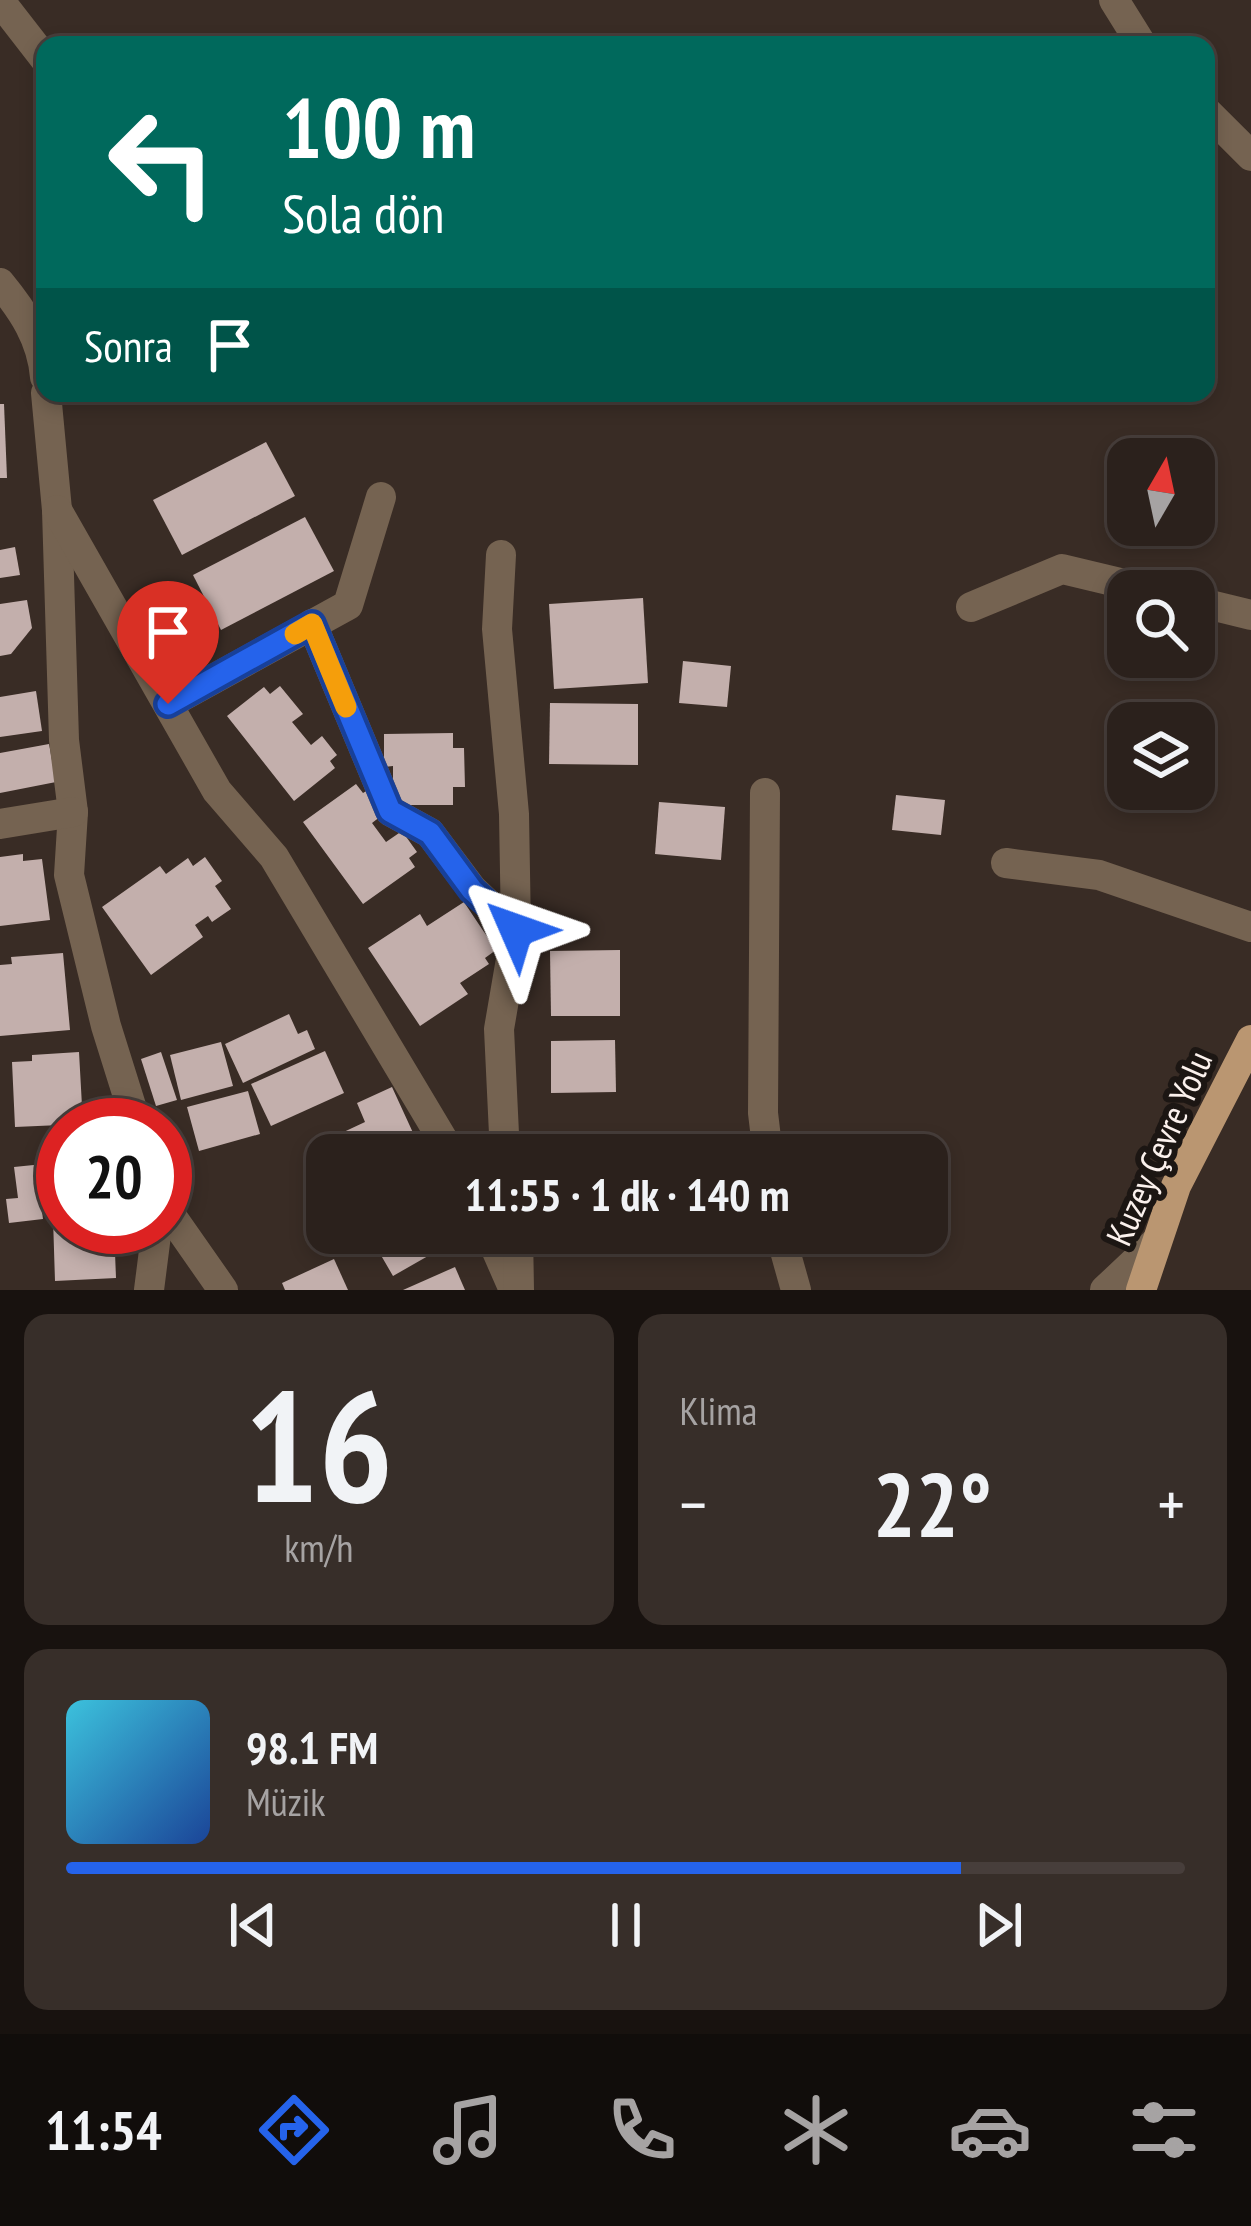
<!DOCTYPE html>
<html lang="tr">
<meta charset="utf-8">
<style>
:root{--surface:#2b211c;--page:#372e29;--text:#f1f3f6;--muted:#a6a3a3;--line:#473e3b;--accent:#2563eb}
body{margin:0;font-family:"PT Sans Narrow",sans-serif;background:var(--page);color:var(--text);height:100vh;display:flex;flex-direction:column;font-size:45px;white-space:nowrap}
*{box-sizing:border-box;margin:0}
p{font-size:39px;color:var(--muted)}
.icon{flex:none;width:66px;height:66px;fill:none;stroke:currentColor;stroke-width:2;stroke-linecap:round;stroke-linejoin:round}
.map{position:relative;height:1290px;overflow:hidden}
.details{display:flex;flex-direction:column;gap:24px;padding:24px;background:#18120f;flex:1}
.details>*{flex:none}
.hud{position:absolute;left:36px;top:36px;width:1179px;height:366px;border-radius:24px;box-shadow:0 6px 18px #0003,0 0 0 3px var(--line);background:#00695c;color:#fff;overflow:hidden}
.needle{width:78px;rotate:9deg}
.controls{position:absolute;left:1107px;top:438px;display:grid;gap:24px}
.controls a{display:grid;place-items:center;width:108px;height:108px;border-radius:24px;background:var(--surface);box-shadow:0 6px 18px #0003,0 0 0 3px var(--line);font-size:60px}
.speed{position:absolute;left:36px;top:1098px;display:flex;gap:24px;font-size:60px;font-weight:700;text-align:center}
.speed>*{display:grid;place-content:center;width:156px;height:156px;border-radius:50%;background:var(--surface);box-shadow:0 6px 18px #0003,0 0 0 3px var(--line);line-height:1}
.speed .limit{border:18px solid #d22;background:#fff;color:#111}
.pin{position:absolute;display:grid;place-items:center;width:102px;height:102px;color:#fff;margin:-123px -51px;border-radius:50% 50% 50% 0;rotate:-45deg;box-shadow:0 0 12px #0007}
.pin .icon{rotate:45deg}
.me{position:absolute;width:132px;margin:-66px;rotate:313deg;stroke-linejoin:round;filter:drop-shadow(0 0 9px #0008)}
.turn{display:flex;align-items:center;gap:42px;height:252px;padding:0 48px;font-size:54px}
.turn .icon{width:156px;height:156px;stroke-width:2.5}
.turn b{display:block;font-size:84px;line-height:102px}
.then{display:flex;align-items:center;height:114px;padding:0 48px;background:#0003;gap:24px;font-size:45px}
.big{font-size:90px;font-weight:700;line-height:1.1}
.details .widget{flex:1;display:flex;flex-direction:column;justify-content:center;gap:18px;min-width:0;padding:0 42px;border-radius:24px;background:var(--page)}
.details .dial{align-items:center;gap:0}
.dial b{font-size:156px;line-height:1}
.song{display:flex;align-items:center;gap:36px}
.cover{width:144px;height:144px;border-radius:18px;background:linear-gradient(135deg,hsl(190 70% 55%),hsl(220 70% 35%))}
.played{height:12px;border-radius:6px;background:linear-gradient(90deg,var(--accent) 80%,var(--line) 80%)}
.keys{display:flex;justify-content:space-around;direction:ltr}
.heat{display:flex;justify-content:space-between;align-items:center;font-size:66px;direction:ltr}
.details .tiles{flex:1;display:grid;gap:24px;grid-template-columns:1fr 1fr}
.widget:last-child{grid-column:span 2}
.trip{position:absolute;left:306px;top:1134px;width:642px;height:120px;border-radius:24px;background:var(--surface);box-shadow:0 6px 18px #0003,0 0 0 3px var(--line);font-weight:700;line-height:120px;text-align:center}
.dock{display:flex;height:192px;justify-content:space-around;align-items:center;background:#110d0b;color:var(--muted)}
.dock .icon{width:84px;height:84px}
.dock .current{color:var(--accent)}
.dock b{font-size:54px;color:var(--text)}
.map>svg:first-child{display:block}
.building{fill:#c3afac}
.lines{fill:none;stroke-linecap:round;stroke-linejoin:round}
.minor{stroke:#756351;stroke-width:30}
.major{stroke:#ba9671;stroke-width:30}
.route-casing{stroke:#184099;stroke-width:30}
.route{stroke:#2563eb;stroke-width:21}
.slow{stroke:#f59e0b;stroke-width:21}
.labels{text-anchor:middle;stroke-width:12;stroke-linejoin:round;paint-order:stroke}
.street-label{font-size:36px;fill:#fbf1ed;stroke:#1c1613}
</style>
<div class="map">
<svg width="1251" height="1290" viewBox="0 0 1251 1290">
<rect width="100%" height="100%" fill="#392c25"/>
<g class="building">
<path d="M 0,404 L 4,404 L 7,478 L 0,478 Z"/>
<path d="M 266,442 L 295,496 L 182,555 L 153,500 Z"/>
<path d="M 305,517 L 334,571 L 221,630 L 193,575 Z"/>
<path d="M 15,547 L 20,575 L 0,578 L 0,550 Z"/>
<path d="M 643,598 L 648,683 L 554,689 L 549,604 Z"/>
<path d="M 27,600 L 32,628 L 11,654 L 0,656 L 0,604 Z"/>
<path d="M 683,661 L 731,666 L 727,707 L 679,703 Z"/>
<path d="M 280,686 L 303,714 L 292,722 L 311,745 L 322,736 L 337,755 L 330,761 L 335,768 L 294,801 L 227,716 L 264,687 L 270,694 Z"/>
<path d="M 36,691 L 42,731 L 0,737 L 0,697 Z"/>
<path d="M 550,703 L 638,704 L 638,765 L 549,764 Z"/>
<path d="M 453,733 L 453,748 L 464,748 L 465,787 L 453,787 L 453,805 L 393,805 L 393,766 L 384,767 L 384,734 Z"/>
<path d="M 49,744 L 56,782 L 0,793 L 0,753 Z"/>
<path d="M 356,784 L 363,793 L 368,790 L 385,813 L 372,823 L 386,842 L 402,831 L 417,852 L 409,858 L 415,867 L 363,904 L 303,822 Z"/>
<path d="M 896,795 L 945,800 L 941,835 L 892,830 Z"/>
<path d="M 659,802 L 725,807 L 721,860 L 655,854 Z"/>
<path d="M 23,854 L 23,861 L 42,859 L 50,920 L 0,926 L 0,857 Z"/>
<path d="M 205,857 L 222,881 L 215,886 L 231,909 L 212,922 L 208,916 L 195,925 L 203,937 L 151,975 L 102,907 L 160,866 L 166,874 L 188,858 L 193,866 Z"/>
<path d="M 464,902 L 496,950 L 485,958 L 489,964 L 460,983 L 468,994 L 420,1026 L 368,948 L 420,914 L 427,926 Z"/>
<path d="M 620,950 L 620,1016 L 551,1016 L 550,951 Z"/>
<path d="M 63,953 L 70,1030 L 0,1036 L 0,965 L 12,964 L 11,957 Z"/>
<path d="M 289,1014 L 298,1034 L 307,1030 L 315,1049 L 243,1083 L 225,1044 Z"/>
<path d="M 615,1040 L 616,1092 L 551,1093 L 551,1041 Z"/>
<path d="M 221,1042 L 233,1086 L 181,1100 L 170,1055 Z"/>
<path d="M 325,1051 L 344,1093 L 271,1126 L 251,1084 Z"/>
<path d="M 79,1052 L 83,1124 L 15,1127 L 12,1062 L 32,1061 L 32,1055 Z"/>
<path d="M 161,1052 L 177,1100 L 156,1106 L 141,1059 Z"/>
<path d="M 392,1087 L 420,1148 L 406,1155 L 327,1155 L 327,1165 L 318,1144 L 365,1122 L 357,1103 Z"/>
<path d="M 248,1091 L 260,1134 L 199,1151 L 187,1107 Z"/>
<path d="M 63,1162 L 63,1201 L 41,1204 L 43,1219 L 9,1223 L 6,1199 L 18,1198 L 14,1167 Z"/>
<path d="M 63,1217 L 63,1227 L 114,1227 L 116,1278 L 55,1281 L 53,1218 Z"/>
<path d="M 368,1233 L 446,1233 L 437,1239 L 442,1248 L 393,1276 Z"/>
<path d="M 334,1259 L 348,1290 L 285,1290 L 282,1283 Z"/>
<path d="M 455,1267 L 465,1290 L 403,1290 Z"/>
</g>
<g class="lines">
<g class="minor">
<path d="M 1114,0 L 1142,45"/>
<path d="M 0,1 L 45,59"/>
<path d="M 1206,111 L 1251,156"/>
<path d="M 0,283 C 23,311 42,339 45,377"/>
<path d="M 46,393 L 57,510 L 64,740 L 73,812 L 69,875 L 106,1026 L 137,1125"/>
<path d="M 57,510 L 217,791 L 274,857 L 452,1155"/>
<path d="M 501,555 L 497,629 L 514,814 L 516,930 L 499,1029 L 505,1155"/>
<path d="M 1194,601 L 1251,615"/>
<path d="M 971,607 L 1062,569 L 1154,591"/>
<path d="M 312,624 L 390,811 L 430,833 L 472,889 L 516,930"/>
<path d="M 168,704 L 348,605 L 381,497"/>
<path d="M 765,793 L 763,1113 L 768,1155"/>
<path d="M 0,824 L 73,812"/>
<path d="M 1006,863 L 1099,875 L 1251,927"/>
<path d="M 165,1207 L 223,1290"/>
<path d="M 489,1233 L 514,1290"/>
<path d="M 518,1233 L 519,1290"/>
<path d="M 780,1233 L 796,1290"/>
<path d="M 149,1290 L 157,1227"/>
<path d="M 1105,1290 L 1156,1242"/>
</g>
<path class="major" d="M 1141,1290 L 1176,1186 L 1251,1040"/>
</g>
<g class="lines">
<defs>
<path id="route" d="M 168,704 L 312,624 L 390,811 L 430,833 L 472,890 L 516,930"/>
</defs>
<use href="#route" class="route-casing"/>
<use href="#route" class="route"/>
<path class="slow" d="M 295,634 L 312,624 L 346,707"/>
</g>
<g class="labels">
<g class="street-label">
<text transform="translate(1159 1148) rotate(-66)" y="13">Kuzey Çevre Yolu</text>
</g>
</g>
</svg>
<div class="controls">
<a><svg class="needle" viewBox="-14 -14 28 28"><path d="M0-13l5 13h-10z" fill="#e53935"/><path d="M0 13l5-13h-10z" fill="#a6a3a3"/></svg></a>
<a><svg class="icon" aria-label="search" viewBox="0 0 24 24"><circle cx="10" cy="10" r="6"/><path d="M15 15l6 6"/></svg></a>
<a><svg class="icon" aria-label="layers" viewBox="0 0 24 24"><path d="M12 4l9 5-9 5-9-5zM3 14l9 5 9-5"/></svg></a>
</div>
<div class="speed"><div class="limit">20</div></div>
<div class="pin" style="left:168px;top:704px;background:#d93025"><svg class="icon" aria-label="arrive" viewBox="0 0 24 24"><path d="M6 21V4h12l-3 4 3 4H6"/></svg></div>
<svg class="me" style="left:516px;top:930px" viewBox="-20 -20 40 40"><path d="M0-17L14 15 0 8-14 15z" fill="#2563eb" stroke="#fff" stroke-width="4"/></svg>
<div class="trip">11:55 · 1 dk · 140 m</div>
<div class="hud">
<div class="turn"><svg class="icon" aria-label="left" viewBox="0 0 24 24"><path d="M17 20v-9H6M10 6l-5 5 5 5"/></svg><div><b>100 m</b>Sola dön</div></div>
<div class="then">Sonra<svg class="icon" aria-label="arrive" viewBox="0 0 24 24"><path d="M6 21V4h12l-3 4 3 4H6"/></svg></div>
</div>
</div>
<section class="details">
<div class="tiles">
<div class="widget dial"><b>16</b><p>km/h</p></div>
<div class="widget"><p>Klima</p>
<div class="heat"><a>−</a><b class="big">22°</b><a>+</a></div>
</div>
<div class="widget">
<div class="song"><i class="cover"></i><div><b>98.1 FM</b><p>Müzik</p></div></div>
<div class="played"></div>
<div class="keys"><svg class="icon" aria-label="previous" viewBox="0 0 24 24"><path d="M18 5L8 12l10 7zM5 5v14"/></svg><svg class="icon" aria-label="pause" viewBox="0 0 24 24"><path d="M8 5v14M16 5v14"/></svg><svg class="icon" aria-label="next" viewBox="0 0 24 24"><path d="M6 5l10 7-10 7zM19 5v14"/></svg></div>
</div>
</div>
</section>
<nav class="dock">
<b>11:54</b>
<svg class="icon current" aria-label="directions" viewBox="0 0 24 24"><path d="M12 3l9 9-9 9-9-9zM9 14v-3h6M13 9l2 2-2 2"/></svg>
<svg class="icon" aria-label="music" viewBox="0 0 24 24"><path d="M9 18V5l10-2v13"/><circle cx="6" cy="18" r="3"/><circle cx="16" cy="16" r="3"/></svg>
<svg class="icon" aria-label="phone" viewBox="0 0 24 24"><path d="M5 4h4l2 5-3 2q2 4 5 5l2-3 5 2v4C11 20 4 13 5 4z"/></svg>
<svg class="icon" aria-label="climate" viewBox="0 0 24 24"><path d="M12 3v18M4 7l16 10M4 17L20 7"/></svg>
<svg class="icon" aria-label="car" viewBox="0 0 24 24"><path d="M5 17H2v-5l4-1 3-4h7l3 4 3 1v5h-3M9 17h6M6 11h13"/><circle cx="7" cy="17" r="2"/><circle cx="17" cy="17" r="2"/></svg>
<svg class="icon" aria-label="filters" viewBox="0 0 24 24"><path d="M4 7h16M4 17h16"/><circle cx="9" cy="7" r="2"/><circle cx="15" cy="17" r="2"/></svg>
</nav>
